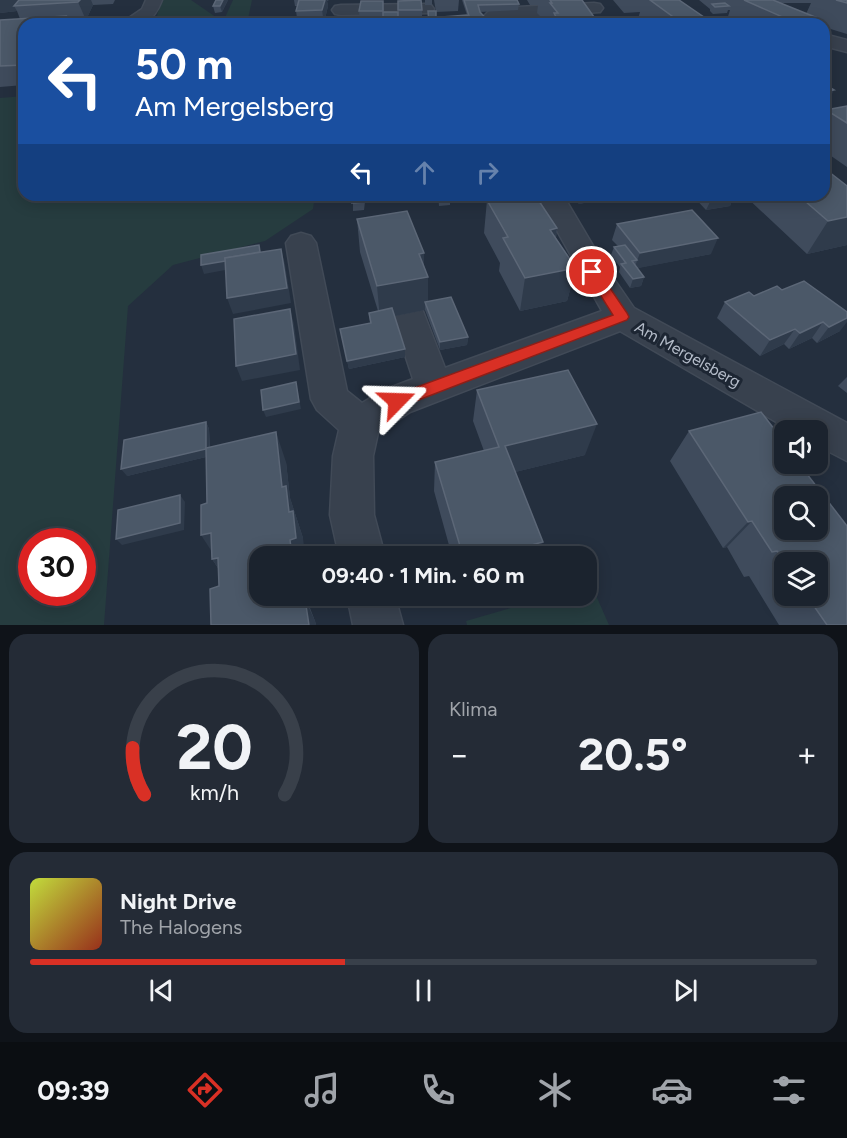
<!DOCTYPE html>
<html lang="de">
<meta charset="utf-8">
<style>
:root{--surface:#1b232e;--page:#242b36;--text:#f1f3f6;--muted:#a0a4aa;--line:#39404a;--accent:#d93025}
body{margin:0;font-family:Figtree,sans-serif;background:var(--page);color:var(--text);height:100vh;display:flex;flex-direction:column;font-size:22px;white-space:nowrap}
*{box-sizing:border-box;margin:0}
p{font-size:20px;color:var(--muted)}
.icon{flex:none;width:33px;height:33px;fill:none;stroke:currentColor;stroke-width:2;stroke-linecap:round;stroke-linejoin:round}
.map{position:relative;height:625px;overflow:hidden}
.details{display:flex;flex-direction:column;gap:9px;padding:9px;background:#0f1319;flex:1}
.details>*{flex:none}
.top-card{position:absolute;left:18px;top:18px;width:812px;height:183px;border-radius:18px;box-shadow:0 3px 15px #0003,0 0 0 2px var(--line);background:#1a4fa0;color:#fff;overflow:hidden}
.fabs{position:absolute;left:774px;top:420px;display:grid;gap:12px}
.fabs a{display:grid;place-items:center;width:54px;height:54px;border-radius:12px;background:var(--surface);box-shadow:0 3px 15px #0003,0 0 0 2px var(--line);font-size:30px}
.speed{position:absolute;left:18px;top:528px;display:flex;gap:12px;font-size:30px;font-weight:700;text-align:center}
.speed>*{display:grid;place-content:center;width:78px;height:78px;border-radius:50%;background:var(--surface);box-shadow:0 3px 15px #0003,0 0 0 2px var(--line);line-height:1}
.speed .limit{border:9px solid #d22;background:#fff;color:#111}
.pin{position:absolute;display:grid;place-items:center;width:51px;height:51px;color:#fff;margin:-26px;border:3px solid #fff;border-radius:50%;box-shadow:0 2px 6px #0007}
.me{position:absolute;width:66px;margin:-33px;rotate:68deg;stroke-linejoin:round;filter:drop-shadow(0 0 4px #0008)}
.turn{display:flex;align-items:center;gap:21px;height:126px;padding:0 18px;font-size:27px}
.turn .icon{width:78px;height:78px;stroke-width:2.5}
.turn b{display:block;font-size:42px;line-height:51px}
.lanes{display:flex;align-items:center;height:57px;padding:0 18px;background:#0003;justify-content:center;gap:30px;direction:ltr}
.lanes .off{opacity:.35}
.big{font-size:45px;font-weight:700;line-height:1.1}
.details .card{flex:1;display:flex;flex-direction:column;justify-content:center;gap:9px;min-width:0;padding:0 21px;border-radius:18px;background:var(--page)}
.details .dial{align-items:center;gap:0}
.dial svg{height:156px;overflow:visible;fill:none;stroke:var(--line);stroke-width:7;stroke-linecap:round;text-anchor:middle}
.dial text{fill:var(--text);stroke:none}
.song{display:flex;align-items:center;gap:18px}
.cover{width:72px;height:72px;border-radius:9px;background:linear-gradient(135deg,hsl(70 70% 55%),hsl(10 70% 35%))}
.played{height:6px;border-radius:3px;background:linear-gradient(90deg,var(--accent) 40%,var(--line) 40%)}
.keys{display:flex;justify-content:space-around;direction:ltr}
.heat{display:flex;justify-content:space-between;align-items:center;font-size:33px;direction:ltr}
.details .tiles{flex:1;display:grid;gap:9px;grid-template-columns:1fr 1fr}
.card:last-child{grid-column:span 2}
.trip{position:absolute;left:249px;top:546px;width:348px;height:60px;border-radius:18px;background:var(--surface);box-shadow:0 3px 15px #0003,0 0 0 2px var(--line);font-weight:700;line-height:60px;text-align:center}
.dock{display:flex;height:96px;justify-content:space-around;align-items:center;background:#0b0e12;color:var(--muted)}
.dock .icon{width:42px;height:42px}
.dock .selected{color:var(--accent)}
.dock b{font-size:27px;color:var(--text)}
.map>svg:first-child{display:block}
.green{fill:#263c3f;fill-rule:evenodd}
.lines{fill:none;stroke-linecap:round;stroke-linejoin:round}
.minor-casing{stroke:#414a57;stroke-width:3}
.minor{fill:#38414e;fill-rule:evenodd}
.wall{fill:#3f4b5c;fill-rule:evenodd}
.shaded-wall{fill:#2f3b4b}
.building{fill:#4b5868;stroke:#5c6777;stroke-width:1.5;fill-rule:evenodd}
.route{fill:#d93025;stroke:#8d1f18;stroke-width:1.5}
.labels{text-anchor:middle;stroke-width:6;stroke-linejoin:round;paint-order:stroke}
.street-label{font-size:16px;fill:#b4bcc9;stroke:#1d2633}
</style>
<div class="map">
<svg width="847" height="625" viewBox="0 0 847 625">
<rect width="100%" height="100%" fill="#242f3e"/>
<g class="green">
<path d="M 161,0 L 191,0 L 223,22 L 233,0 L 252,0 L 247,24 L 155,24 Z"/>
<path d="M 24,96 L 24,195 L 315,195 L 313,209 L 265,241 L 173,265 L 128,306 L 104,625 L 0,625 L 0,98 ZM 32,542 L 82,542 L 82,592 L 32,592 Z"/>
<path d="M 591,584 L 609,625 L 467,625 L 466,621 L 552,596 L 586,596 L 587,585 Z"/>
</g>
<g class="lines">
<defs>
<g id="minor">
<path d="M 146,0 L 162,0 C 153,24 143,24 120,24 L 142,9 Z"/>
<path d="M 594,3 L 600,4 L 603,8 L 600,12 L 504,18 L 509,24 L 490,24 L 484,16 L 491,9 L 497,8 Z"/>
<path d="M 425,4 L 431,5 L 434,9 L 431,13 L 341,15 L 335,14 L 332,10 L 335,6 L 341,5 Z"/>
<path d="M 824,34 L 847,40 L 847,52 L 824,46 Z"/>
<path d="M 537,195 L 563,195 L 605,266 L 634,308 L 847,423 L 847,461 L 818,446 L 818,430 L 790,430 L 620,331 L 410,412 L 378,433 L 373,456 L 374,515 L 385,556 L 339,556 L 330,515 L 333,456 L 339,430 L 317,410 L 311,399 L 286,243 L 291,236 L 301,233 L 311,236 L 316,243 L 347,391 L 362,403 L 384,390 L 413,379 L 392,315 L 397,306 L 409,303 L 421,306 L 445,368 L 602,311 Z"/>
<path d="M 347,596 L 395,596 L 403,625 L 353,625 Z"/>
</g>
</defs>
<use href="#minor" class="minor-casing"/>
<use href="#minor" class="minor"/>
</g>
<g class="wall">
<path d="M 0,0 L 115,0 L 113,4 L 93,5 L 86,20 L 24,24 L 24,85 L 0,87 L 0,20 L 20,19 L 17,11 L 0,13 Z"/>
<path d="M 228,0 L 222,12 L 215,13 L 213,6 Z"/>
<path d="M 294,0 L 329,0 L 327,1 L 328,6 L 324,23 L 323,24 L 289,24 L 288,22 L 297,18 L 296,11 L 297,6 L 295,6 Z"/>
<rect x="425" y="0" width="7" height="5"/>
<path d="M 434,0 L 459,0 L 458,11 L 436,12 Z"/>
<path d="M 462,0 L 517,0 L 519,4 L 518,10 L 480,12 L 491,24 L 429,24 L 428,11 L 436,17 L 443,24 L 443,17 L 467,15 Z"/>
<path d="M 527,0 L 582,0 L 599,24 L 541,24 L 539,21 L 540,16 L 537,13 L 538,5 L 530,5 Z"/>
<path d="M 613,0 L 679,0 L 714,24 L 640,24 L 637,22 L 640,12 L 624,13 Z"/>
<path d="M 699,0 L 847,0 L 847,34 L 824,27 L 824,24 L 728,24 L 726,23 L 730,10 L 728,10 L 727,13 L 713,14 L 710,11 L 710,9 ZM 780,3 L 811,3 L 806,14 Z"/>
<path d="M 383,1 L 384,12 L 398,12 L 398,24 L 360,24 L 359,11 Z"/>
<path d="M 398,1 L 422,10 L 422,23 L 398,23 Z"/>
<path d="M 847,106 L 847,167 L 824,151 L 824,115 L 826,110 Z"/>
<path d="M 847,186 L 847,245 L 807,254 L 744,195 L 824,195 Z"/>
<path d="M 353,195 L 433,195 L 433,198 L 399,199 L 399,201 L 365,202 L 364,210 L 353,211 Z"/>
<path d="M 438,195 L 450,195 L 450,205 L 439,206 Z"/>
<path d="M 572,195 L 602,195 L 590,197 L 589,202 L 579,204 Z"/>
<path d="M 692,195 L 730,195 L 733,198 L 730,206 L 706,210 Z"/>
<path d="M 487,200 L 557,228 L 556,238 L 576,268 L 567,301 L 520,311 L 499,271 L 500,263 L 484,233 Z"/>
<path d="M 357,219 L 424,266 L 428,277 L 428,302 L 468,337 L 467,345 L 440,350 L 425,310 L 394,316 L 405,349 L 405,357 L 349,369 L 340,329 L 370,323 L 369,313 L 378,311 L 360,252 Z"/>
<path d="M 617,224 L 711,254 L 637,268 L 644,277 L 641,286 L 630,288 L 619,272 L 620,267 L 611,255 L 614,247 L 618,246 L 612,240 Z"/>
<path d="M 777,286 L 840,331 L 817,343 L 812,338 L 789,349 L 784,344 L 760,356 L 717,318 L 725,302 L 754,296 Z"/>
<path d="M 847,377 L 847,393 L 838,386 Z"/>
<path d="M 477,390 L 585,455 L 515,472 L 538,556 L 452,556 L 434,491 L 435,462 L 484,451 L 473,421 Z"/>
<path d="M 206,422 L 209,429 L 210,447 L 286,462 L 290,498 L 303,538 L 260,596 L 311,596 L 313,608 L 310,608 L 315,621 L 316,625 L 211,625 L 219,586 L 218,568 L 212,559 L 207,503 L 206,457 L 127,476 Z"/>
<path d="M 689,431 L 775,438 L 847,625 L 779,625 L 749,576 L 744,577 L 727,547 L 723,548 L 670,461 ZM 784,562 L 818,596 L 784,596 Z"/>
</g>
<g class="shaded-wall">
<path d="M 0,0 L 27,0 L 14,6 L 17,11 L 0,13 Z"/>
<path d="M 80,0 L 91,0 L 93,5 L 86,20 L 78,2 Z"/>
<path d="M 223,0 L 228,0 L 222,12 L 220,6 Z"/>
<path d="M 325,0 L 327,0 L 328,6 L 324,23 L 322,10 Z"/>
<path d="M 66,16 L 69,24 L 61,24 Z"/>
<path d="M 815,17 L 812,24 L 795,24 L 796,23 Z"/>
<path d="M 834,90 L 824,110 L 824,92 Z"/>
<path d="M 586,195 L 602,195 L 590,197 L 589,202 L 579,204 L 580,196 Z"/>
<path d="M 733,198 L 730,206 L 706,210 L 710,202 Z"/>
<path d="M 847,217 L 847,245 L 807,254 L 828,221 Z"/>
<path d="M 557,228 L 551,261 L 550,230 Z"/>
<path d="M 718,238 L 711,254 L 634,269 L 640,253 Z"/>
<path d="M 259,245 L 263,263 L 204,274 L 201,265 Z"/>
<path d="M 281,249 L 285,264 L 291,303 L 233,314 L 227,298 Z"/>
<path d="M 424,253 L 424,277 L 428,277 L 428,309 L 425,302 L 425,310 L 380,319 L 377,286 L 419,254 Z"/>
<path d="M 576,268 L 567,301 L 520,311 L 525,278 Z"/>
<path d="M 644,277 L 641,286 L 630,288 L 633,279 Z"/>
<path d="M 290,309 L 294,324 L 300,370 L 242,381 L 236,366 Z"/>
<path d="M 847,318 L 847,322 L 840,331 L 817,343 L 829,327 Z"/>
<path d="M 823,322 L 812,338 L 789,349 L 800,333 Z"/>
<path d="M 795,329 L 784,344 L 760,356 L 770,340 Z"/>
<path d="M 468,337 L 467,345 L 440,350 L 440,342 Z"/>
<path d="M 405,349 L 405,357 L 349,369 L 347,361 Z"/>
<path d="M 296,382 L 301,409 L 266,417 L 263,410 Z"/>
<path d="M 206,422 L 209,429 L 210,456 L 127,476 L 121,469 Z"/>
<path d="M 597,424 L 585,455 L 499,476 L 505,446 Z"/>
<path d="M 276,432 L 286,462 L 290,498 L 303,538 L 305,556 L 292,556 L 289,512 L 282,487 Z"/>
<path d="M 180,495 L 185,502 L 184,530 L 122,545 L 116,539 Z"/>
<path d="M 752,521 L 727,547 L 723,548 L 748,522 Z"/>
<path d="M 211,533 L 229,584 L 212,559 L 216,558 L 201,535 Z"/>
<path d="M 543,542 L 538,556 L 489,556 Z"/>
<path d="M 299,596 L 302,596 L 306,605 L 305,599 L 315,621 L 316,625 L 309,625 L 299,600 Z"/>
<path d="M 308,596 L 311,596 L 313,608 Z"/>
</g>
<g class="building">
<path d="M 19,0 L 80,0 L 78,2 L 14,6 Z"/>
<path d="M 216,0 L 223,0 L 220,6 L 213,6 Z"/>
<path d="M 299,0 L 325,0 L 322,10 L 296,11 Z"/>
<path d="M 421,0 L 422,10 L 398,10 L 398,1 Z"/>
<path d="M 464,0 L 517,0 L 519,4 L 478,5 L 480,12 L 491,24 L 476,24 L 469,16 Z"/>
<path d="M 550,0 L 582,0 L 599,24 L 563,24 L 562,18 L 557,19 L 554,13 L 558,13 L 550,3 L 552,3 Z"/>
<path d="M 650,0 L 679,0 L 714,24 L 683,24 Z"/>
<path d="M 744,0 L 773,0 L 815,17 L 796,23 Z"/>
<path d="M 836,0 L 847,0 L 847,3 Z"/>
<path d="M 361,1 L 383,1 L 383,11 L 359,11 Z"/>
<path d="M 725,3 L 729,6 L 715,7 L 712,4 Z"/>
<path d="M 428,11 L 436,11 L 436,17 L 442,17 L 443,24 L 429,24 Z"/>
<path d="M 383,12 L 398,12 L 398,18 L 383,19 Z"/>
<path d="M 467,15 L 474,24 L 448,24 L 443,17 Z"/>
<path d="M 66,16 L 61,24 L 24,24 L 24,65 L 0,66 L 0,20 Z"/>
<path d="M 307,18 L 306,21 L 311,21 L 310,23 L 292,24 L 293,21 L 288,22 L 289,19 Z"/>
<path d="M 323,22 L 323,24 L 296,24 Z"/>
<path d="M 824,84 L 834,90 L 824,92 Z"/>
<path d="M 847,106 L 847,123 L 826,110 Z"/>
<path d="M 824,168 L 847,186 L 847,217 L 828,221 L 798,195 L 824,195 Z"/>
<path d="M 353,195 L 364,195 L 364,202 L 352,203 Z"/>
<path d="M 439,195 L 450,195 L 450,197 L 439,198 Z"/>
<path d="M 516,195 L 535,195 L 557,228 L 550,230 L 576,268 L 525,278 L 503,238 L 508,237 L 487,200 Z"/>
<path d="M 703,195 L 730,195 L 733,198 L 710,202 Z"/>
<path d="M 692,210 L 718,238 L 640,253 L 617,224 Z"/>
<path d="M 407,211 L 424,253 L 419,254 L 428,277 L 377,286 L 357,219 Z"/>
<path d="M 259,245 L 260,252 L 225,258 L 226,261 L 201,265 L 201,255 Z"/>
<path d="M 625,245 L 637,260 L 632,261 L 644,277 L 633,279 L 621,264 L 626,263 L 614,247 Z"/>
<path d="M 281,249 L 287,288 L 227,298 L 225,258 Z"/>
<path d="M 804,281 L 847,312 L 847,318 L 829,327 L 823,322 L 800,333 L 795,329 L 770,340 L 725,302 L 749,292 L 754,296 L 777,286 L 782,290 Z"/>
<path d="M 451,297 L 468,337 L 440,342 L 425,302 Z"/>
<path d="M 392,308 L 405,349 L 347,361 L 340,329 L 371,323 L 369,313 Z"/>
<path d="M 290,309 L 296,354 L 236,366 L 234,319 Z"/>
<path d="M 568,370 L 597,424 L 505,446 L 543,542 L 489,556 L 463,556 L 435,462 L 499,447 L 477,390 Z"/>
<path d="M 296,382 L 299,402 L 263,410 L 261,390 Z"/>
<path d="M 761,412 L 778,434 L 773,436 L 784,451 L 784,464 L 794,464 L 803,475 L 807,474 L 847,526 L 847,625 L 827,625 L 807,596 L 818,596 L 818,562 L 785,562 L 777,551 L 772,552 L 752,521 L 748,522 L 689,431 ZM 784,496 L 818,496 L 818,530 L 784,530 Z"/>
<path d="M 206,422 L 206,449 L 121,469 L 124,440 Z"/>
<path d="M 276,432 L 282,487 L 286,486 L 289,512 L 293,511 L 296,538 L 290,540 L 292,556 L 260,556 L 260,596 L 299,596 L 299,600 L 305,599 L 309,625 L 211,625 L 210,589 L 219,586 L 218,558 L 212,559 L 211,533 L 201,535 L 201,505 L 207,503 L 206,448 Z"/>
<path d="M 180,495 L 180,523 L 116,539 L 118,510 Z"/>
</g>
<path class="route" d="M 592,268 L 597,269 L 627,313 L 629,317 L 627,320 L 403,406 L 397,407 L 392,406 L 390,401 L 392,396 L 613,315 L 586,272 Z"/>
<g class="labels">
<g class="street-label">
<text transform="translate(688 354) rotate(29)" y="6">Am Mergelsberg</text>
</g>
</g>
</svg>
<div class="fabs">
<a><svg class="icon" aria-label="sound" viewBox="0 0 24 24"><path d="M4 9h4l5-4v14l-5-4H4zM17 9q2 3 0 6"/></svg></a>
<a><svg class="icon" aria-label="search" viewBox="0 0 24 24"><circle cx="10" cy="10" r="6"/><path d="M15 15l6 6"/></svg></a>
<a><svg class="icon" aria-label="layers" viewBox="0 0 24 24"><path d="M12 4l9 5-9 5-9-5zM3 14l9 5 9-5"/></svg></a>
</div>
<div class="speed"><div class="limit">30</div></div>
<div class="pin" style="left:592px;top:272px;background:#d93025"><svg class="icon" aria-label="arrive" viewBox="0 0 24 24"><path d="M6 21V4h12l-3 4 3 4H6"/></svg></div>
<svg class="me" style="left:397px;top:401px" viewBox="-20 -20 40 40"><path d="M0-17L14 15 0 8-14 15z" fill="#d93025" stroke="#fff" stroke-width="4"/></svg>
<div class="trip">09:40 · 1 Min. · 60 m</div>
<div class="top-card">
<div class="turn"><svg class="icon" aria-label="left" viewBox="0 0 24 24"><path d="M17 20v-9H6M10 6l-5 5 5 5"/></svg><div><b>50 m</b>Am Mergelsberg</div></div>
<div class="lanes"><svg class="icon" aria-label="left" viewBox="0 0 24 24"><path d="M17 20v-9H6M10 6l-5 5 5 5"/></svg><svg class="icon off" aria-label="ahead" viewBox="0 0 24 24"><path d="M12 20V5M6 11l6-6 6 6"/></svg><svg class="icon off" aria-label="right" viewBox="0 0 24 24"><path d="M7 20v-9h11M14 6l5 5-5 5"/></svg></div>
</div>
</div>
<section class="details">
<div class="tiles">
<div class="card dial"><svg viewBox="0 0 100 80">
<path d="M14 69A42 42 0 1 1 86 69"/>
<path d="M14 69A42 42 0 0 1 8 45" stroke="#d93025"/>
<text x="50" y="56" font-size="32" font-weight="700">20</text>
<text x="50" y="72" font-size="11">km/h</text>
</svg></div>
<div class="card"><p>Klima</p>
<div class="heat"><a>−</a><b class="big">20.5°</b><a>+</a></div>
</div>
<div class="card">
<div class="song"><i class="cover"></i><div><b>Night Drive</b><p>The Halogens</p></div></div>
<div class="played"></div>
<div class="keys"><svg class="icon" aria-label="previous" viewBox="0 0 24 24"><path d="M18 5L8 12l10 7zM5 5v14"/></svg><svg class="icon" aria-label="pause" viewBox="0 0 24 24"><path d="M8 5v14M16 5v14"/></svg><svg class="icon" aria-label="next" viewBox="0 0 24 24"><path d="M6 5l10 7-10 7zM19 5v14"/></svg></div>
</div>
</div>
</section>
<nav class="dock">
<b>09:39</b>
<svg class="icon selected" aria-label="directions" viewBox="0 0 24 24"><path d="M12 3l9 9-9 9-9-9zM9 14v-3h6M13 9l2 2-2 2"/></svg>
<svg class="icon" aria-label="music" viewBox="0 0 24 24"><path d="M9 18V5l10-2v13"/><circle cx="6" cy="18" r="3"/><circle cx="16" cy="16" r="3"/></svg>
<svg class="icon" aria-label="phone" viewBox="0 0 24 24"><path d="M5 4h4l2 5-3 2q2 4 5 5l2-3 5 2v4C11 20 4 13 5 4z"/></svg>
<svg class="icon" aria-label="climate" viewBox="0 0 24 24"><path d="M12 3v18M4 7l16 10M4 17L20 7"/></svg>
<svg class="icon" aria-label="car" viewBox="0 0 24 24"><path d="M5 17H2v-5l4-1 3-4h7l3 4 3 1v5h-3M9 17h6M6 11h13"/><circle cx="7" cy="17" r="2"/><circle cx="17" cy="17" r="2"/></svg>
<svg class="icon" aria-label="filters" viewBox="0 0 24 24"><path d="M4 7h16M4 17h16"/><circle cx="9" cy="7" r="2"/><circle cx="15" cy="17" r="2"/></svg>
</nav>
